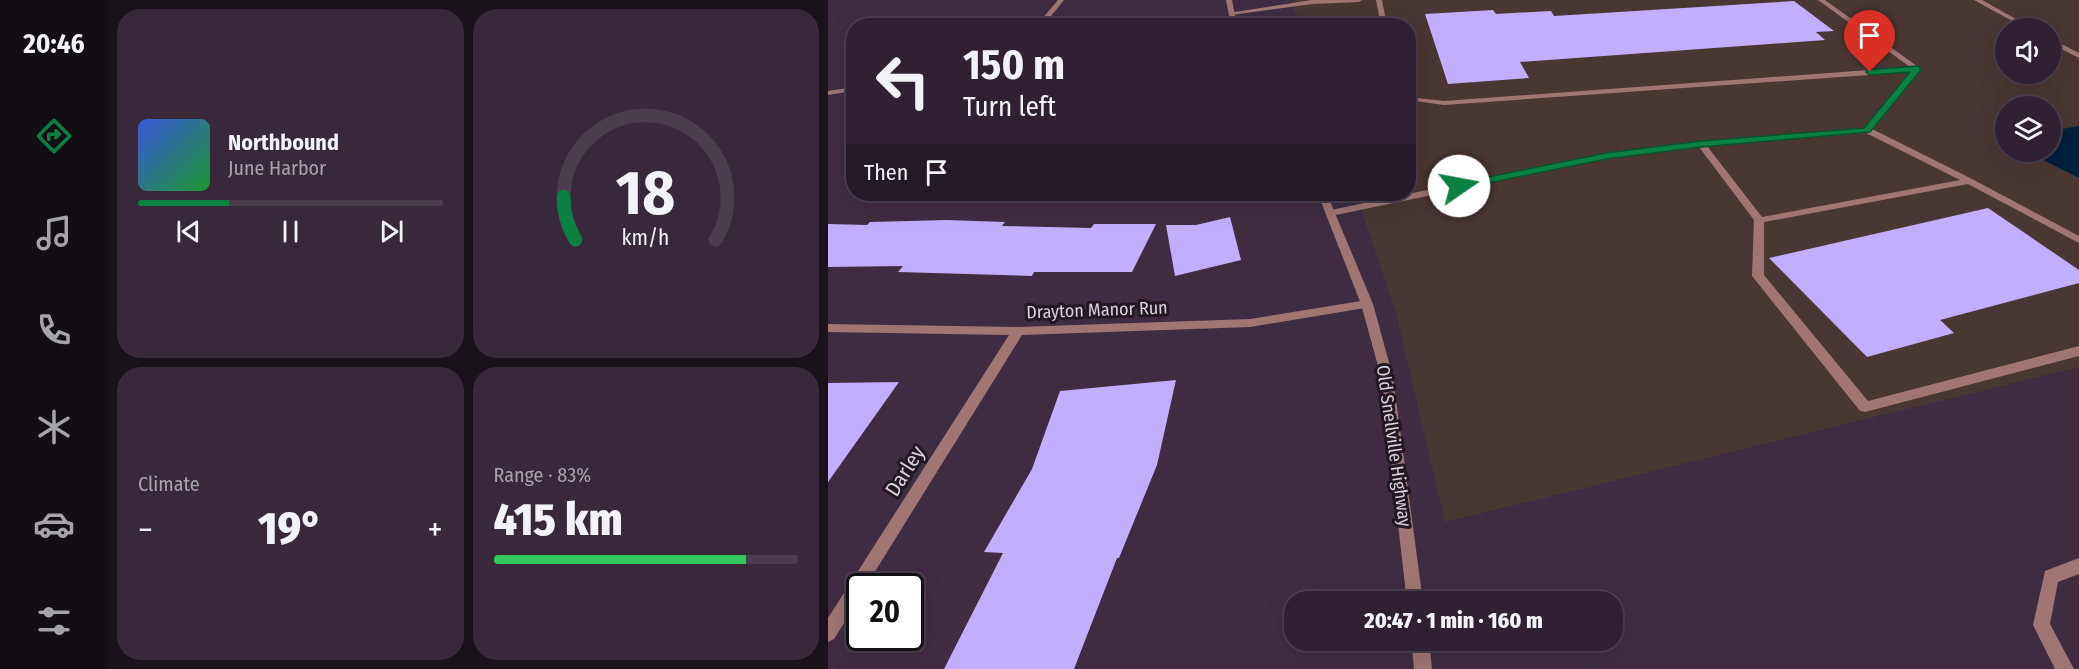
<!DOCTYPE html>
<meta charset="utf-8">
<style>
:root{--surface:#2f2131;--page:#372939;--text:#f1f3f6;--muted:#a7a3ab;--line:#4a3e4d;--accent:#0b8043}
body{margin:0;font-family:"Fira Sans Condensed",sans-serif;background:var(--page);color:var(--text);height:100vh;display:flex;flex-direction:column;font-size:22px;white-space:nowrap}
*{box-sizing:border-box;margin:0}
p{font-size:20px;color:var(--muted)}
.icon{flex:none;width:33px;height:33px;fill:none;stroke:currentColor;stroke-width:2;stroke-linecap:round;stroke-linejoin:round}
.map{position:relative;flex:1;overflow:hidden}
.drawer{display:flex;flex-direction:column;gap:9px;padding:9px;background:#1a121b;width:720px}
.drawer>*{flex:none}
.hud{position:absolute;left:18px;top:18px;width:570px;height:183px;border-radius:24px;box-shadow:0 6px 24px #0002,0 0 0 2px var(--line);background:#2f2131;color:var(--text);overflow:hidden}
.fabs{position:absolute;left:1167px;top:18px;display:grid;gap:12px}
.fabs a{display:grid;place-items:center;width:66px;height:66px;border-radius:50%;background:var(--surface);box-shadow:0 6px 24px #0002,0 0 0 2px var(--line);font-size:30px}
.speed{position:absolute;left:18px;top:573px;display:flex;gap:12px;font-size:30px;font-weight:700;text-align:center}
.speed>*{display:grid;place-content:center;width:78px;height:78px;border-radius:50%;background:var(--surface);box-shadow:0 6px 24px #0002,0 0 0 2px var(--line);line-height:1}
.speed .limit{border:3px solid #111;border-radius:9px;background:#fff;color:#111}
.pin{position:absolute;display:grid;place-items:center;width:51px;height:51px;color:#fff;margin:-62px -26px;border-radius:50% 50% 50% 0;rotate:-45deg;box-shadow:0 0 6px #0007}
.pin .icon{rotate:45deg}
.me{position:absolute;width:66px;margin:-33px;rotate:78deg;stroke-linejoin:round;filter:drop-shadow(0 0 4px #0008)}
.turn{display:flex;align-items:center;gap:21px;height:126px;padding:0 18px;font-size:27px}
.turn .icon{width:78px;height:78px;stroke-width:2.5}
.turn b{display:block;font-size:42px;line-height:51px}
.then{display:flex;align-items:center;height:57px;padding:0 18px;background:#0003;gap:12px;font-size:22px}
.big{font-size:45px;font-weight:800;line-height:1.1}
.drawer .card{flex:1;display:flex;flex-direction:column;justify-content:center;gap:9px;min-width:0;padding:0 21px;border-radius:24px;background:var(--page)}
.drawer .dial{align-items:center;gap:0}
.dial svg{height:156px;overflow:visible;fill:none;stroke:var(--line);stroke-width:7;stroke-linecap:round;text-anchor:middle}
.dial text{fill:var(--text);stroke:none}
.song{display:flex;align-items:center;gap:18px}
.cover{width:72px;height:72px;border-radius:9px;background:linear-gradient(135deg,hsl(230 70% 55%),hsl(130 70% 35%))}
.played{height:6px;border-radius:3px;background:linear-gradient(90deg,var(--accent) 30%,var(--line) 30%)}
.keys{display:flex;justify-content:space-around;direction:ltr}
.heat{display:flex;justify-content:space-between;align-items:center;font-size:33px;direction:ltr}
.charge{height:9px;border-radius:4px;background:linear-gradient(90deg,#34c759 83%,var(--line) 0)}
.drawer .tiles{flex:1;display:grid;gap:9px;grid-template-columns:repeat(2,1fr)}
.trip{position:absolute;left:456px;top:591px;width:339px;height:60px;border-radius:24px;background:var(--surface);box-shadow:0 6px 24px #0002,0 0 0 2px var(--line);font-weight:800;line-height:60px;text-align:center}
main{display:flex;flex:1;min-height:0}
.menu{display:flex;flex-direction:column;width:108px;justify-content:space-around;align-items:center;background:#130d14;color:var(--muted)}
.menu .icon{width:42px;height:42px}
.menu .current{color:var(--accent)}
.menu b{font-size:27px;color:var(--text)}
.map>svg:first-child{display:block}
.industrial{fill:#4a3633;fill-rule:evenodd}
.water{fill:#00203e}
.building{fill:#c2aefe}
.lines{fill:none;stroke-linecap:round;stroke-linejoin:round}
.service{fill:#9f7674;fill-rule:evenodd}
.minor{fill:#9f7674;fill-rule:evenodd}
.tertiary{fill:#9f7674;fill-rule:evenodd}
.route{fill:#0b8043;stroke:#07532c;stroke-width:1.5}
.labels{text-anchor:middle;stroke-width:6;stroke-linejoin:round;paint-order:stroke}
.street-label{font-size:18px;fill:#dbcfdc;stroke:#211822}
.near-street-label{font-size:21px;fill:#dbcfdc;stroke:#211822}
</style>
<main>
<nav class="menu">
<b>20:46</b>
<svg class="icon current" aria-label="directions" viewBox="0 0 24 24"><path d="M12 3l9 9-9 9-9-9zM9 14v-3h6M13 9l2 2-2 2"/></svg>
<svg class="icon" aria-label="music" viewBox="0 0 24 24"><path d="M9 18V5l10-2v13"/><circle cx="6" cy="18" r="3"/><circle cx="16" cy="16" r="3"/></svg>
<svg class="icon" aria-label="phone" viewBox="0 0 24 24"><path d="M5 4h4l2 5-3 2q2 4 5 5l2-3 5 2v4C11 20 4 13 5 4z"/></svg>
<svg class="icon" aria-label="climate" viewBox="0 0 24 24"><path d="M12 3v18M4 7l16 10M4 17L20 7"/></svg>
<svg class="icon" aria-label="car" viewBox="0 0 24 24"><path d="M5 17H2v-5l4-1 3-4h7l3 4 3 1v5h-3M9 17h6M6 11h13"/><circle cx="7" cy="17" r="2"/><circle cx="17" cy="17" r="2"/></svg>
<svg class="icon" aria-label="filters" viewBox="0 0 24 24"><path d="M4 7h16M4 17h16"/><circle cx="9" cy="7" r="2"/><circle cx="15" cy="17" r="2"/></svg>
</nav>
<section class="drawer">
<div class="tiles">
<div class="card">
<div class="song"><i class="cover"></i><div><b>Northbound</b><p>June Harbor</p></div></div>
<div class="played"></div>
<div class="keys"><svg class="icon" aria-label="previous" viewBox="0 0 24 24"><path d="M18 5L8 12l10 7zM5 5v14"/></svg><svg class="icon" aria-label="pause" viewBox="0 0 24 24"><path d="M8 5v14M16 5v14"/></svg><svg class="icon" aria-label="next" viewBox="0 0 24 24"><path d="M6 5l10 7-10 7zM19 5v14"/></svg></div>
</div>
<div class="card dial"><svg viewBox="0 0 100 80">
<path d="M14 69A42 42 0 1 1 86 69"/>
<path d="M14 69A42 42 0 0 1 8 47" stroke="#0b8043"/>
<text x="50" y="56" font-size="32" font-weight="700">18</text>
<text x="50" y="72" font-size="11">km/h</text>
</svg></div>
<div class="card"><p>Climate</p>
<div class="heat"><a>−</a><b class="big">19°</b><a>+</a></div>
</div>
<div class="card"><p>Range · 83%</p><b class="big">415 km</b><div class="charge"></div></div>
</div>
</section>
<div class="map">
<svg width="1251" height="669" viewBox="0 0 1251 669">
<rect width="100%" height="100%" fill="#3f2c41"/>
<path class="industrial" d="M 463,0 L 1251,0 L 1251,367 L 617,522 L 568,313 L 528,194 L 580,194 L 580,26 L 472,25 ZM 1178,28 L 1222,28 L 1222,74 L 1178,74 ZM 1178,106 L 1222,106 L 1222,152 L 1178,152 Z"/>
<path class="water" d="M 1251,126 L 1251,178 L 1199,152 L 1222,152 L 1223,131 Z"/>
<g class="building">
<path d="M 966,1 L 1006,31 L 988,32 L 997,40 L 692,62 L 701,78 L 620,84 L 597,14 L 665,10 L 668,14 L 723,11 L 726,16 Z"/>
<path d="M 1160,208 L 1251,270 L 1251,283 L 1112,320 L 1126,333 L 1039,357 L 941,258 Z"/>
<path d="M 402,217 L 413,260 L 347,276 L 338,225 L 368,225 Z"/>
<path d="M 119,220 L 177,222 L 174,226 L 263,228 L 266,224 L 328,224 L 304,272 L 206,272 L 204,276 L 70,272 L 75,266 L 0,267 L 0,224 L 39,225 L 42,222 Z"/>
<path d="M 348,380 L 329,465 L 291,558 L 289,558 L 246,669 L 116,669 L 175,553 L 156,552 L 204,469 L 232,391 Z"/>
<path d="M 71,382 L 0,482 L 0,383 Z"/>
</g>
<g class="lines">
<g class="service">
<path d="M 484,0 L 534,0 L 531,2 L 484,4 L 403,15 L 400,13 Z"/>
<path d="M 548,0 L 554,0 L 559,26 L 553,26 Z"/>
<path d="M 990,0 L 997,0 L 1093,69 L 1044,129 L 1144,179 L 1251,236 L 1251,243 L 1140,184 L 936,222 L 936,275 L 1040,401 L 1251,346 L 1251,356 L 1037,412 L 1032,411 L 924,276 L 926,220 L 871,147 L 778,159 L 503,216 L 498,213 L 503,210 L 778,153 L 873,141 L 1036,128 L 1083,72 L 616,105 L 580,100 L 580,95 L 589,98 L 616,101 L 1082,67 ZM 1038,133 L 1132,180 L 934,217 L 879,146 Z"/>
<path d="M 1146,0 L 1154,0 L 1204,28 L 1197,28 Z"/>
<path d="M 1222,38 L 1251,53 L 1251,58 L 1222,43 Z"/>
<path d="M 1251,558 L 1251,574 L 1230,582 L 1222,624 L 1246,669 L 1227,669 L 1205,625 L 1217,571 Z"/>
</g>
<g class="minor">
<path d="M 230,0 L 236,0 L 215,26 L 208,26 Z"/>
<path d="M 26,87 L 26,91 L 0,95 L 0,91 Z"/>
<path d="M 539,300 L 545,304 L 543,307 L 422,327 L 194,335 L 38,586 L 32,586 L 32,598 L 6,639 L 0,642 L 0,618 L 181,335 L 0,332 L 0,324 L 190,327 L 422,319 Z"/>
</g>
<g class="tertiary">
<path d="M 398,0 L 404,0 L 409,26 L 403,26 Z"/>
<path d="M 490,194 L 499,194 L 545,304 L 565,377 L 595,602 L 579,602 L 553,377 L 533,304 Z"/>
<path d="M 583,640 L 601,640 L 604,669 L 586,669 Z"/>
</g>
</g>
<path class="route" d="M 1089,66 L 1092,67 L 1092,71 L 1042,132 L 873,147 L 778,159 L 631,189 L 626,186 L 631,183 L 778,153 L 873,141 L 1036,128 L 1082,72 L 1042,75 L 1038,72 L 1039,70 Z"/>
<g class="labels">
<g class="street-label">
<text transform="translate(269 310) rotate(-2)" y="6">Drayton Manor Run</text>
<text transform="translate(566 446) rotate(82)" y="6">Old Snellville Highway</text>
</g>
<g class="near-street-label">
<text transform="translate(77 471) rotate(-58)" y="7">Darley</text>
</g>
</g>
</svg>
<div class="fabs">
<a><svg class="icon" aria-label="sound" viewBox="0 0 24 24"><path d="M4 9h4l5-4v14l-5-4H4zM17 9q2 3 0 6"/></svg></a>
<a><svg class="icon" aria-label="layers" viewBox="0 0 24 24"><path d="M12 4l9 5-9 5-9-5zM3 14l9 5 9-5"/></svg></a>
</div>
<div class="speed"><div class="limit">20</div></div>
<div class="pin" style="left:1042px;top:72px;background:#d93025"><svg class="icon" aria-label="arrive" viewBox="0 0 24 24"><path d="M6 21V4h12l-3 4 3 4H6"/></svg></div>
<svg class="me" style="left:631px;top:186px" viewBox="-20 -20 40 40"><circle r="19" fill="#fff"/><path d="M0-13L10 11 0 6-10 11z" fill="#0b8043"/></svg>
<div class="trip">20:47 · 1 min · 160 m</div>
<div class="hud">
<div class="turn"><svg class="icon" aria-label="left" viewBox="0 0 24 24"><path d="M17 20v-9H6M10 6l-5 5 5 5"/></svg><div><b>150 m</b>Turn left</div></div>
<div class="then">Then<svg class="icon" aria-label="arrive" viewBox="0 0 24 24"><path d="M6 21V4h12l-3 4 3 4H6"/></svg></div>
</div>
</div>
</main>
